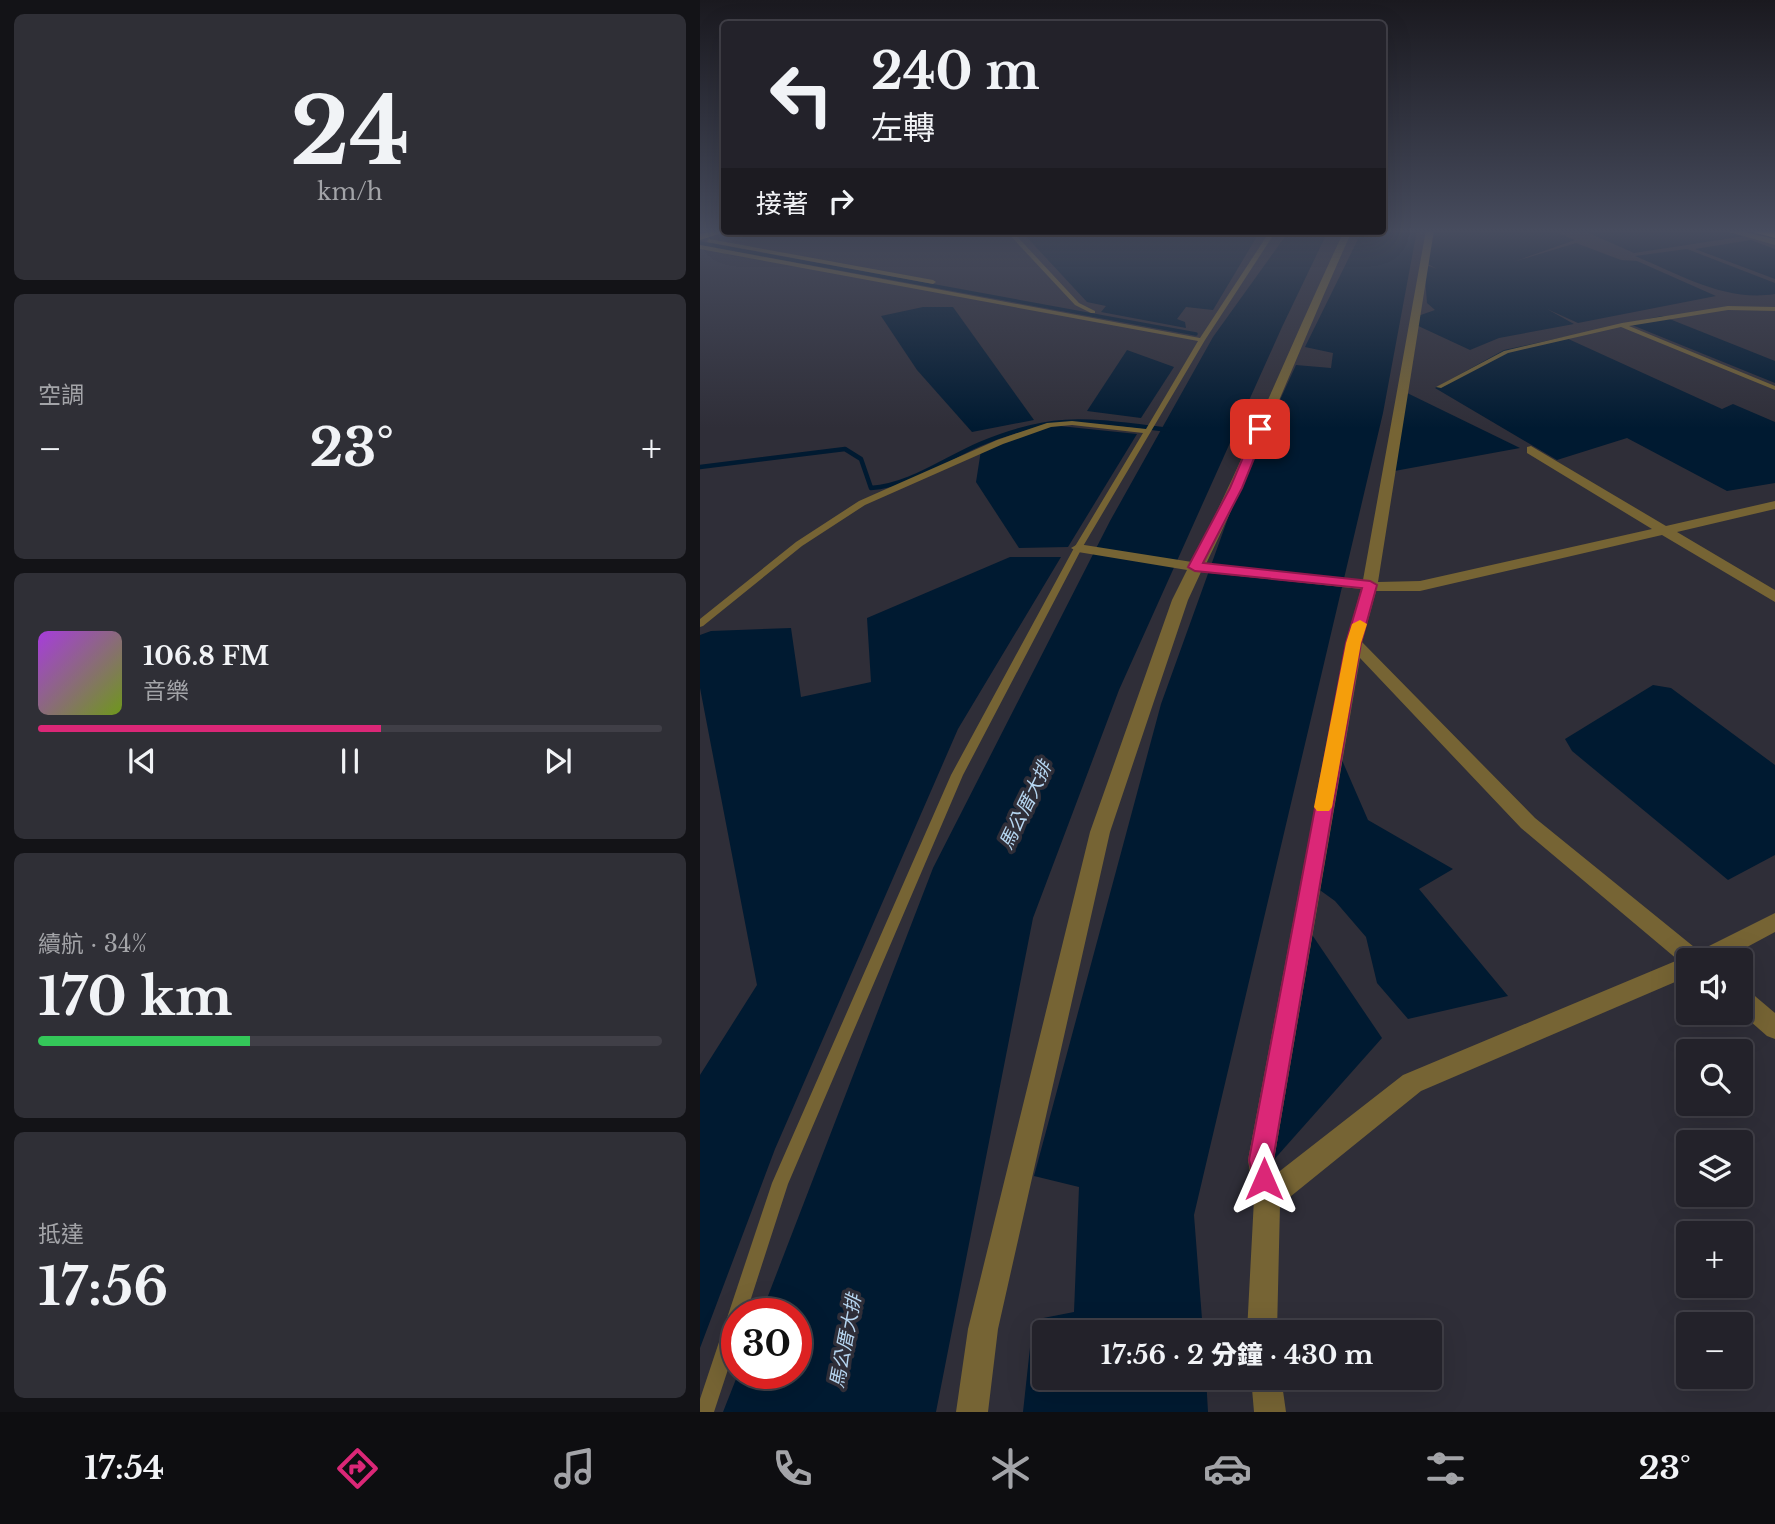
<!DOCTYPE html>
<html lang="zh-TW">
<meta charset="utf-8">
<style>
:root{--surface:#23222a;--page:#2f2f36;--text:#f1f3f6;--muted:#a3a4a8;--line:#403f47;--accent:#db2777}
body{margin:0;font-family:"Libre Baskerville","Noto Sans TC",serif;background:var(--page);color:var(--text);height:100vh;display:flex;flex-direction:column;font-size:26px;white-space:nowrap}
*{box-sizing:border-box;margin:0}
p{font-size:23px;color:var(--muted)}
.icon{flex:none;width:38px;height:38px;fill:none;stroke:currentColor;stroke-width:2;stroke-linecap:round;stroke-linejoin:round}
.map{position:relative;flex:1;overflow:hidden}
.drawer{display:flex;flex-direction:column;gap:14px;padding:14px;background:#131317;width:700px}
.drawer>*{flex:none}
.banner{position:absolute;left:21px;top:21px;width:665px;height:214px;border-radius:7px;box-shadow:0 7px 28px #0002,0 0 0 2px var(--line);background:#23222a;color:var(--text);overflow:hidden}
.tools{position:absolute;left:976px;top:948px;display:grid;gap:14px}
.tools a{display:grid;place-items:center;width:77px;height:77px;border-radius:7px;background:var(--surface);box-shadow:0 7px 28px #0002,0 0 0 2px var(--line);font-size:35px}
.speed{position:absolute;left:21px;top:1298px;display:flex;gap:14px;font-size:35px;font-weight:700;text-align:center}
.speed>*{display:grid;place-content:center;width:91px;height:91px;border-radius:50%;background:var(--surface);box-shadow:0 7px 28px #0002,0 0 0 2px var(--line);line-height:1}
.speed .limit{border:10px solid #d22;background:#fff;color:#111}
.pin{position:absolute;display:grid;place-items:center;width:60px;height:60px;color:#fff;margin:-30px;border-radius:14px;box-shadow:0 4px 10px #0006}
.me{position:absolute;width:77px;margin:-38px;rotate:0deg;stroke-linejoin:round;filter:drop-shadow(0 0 5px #0008)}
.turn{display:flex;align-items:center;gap:24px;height:147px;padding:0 35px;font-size:32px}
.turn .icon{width:91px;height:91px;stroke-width:2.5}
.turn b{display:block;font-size:49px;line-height:60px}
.then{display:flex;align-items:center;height:66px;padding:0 35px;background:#0003;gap:14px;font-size:26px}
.big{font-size:52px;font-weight:800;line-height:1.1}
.drawer .card{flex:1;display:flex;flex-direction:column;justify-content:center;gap:10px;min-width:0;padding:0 24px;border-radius:10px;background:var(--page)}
.drawer .dial{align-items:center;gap:0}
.dial b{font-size:91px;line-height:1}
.song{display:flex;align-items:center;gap:21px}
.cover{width:84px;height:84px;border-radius:10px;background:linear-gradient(135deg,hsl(280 70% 55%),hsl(80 70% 35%))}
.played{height:7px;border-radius:4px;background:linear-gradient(90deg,var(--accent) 55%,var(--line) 55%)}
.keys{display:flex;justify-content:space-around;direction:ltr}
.heat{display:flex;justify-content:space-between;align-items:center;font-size:38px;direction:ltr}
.charge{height:10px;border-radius:5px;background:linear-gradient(90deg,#34c759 34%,var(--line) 0)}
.trip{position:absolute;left:332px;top:1320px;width:410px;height:70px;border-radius:7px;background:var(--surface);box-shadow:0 7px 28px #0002,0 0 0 2px var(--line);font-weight:800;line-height:70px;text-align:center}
.menu{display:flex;height:112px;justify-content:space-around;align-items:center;background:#0e0e11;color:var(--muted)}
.menu .icon{width:49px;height:49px}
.menu .current{color:var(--accent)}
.menu b{font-size:32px;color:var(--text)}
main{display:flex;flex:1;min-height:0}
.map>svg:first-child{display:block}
.water{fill:#001a31}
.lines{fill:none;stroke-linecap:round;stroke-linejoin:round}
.stream-far1{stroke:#001a31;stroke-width:3.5}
.stream{stroke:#001a31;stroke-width:4.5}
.service{fill:#766434;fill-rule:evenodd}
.minor{fill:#766434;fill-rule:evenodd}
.secondary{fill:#9e802d;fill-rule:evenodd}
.trunk{fill:#c7a133;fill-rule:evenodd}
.route{fill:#db2777;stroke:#8e194d;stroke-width:2}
.slow{fill:#f59e0b}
.labels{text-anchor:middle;stroke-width:7;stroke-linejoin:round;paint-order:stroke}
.water-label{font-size:19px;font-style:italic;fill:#b6d6f1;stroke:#2f2e38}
</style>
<main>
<section class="drawer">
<div class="card dial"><b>24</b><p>km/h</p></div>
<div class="card"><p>空調</p>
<div class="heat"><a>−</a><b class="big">23°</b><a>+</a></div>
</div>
<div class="card">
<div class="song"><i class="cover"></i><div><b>106.8 FM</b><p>音樂</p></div></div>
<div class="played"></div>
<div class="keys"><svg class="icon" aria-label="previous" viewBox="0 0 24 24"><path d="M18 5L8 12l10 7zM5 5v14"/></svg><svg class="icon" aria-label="pause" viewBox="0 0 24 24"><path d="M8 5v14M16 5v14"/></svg><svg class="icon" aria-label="next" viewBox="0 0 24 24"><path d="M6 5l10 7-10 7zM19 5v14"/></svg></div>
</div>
<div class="card"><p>續航 · 34%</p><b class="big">170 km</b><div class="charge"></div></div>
<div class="card"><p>抵達</p><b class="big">17:56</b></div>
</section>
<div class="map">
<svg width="1075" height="1412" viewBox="0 0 1075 1412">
<rect width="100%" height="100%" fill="#2f2e38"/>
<g class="water">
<path d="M 717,230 L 683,413 L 494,1215 L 503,1332 L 345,1332 L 345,1377 L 506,1377 L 508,1412 L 323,1412 L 333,1320 L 374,1312 L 379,1187 L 334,1176 L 461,704 L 536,496 L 596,365 L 631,368 L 633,353 L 605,347 L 662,231 Z"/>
<path d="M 733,230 L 851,230 L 875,240 L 813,262 L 876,243 L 921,260 L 937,261 L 1016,296 L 878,323 L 847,309 L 874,324 L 799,338 L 770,350 L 714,324 L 715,317 L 735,310 L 727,303 L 724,264 L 737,269 L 726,263 Z"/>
<path d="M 882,230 L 1022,230 L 1046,236 L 934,253 Z"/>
<path d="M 321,231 L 541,231 L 559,233 L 513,310 L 486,307 L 477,319 L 485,322 L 486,328 L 401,312 L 406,306 L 387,302 Z"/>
<path d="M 589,231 L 628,231 L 582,327 L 419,690 L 333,918 L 236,1412 L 23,1412 L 38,1374 L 96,1374 L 96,1314 L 61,1314 L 233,868 L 410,521 L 513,337 Z"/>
<path d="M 1051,240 L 1075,249 L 1075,279 L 995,249 Z"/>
<path d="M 987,249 L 1075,283 L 1075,294 C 1025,302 981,275 935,256 Z"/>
<path d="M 223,307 L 253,307 L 334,420 L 272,432 L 217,370 L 181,316 Z"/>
<path d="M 962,316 L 1075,361 L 1075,383 L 927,323 Z"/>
<path d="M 864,337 L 1022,409 L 1033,404 L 1075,422 L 1075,483 L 1027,491 L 927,438 L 857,460 L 735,388 L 804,350 Z"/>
<path d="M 427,350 L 474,367 L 441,418 L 387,411 Z"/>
<path d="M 701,390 L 820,448 L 689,472 Z"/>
<path d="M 350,425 L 437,434 L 368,547 L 319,548 L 276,482 L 281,450 Z"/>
<path d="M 310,557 L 361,557 L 258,729 L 75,1149 L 0,1348 L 0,1075 L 57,985 L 0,688 L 0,635 L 11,631 L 91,628 L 101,697 L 171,682 L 167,618 Z"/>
<path d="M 953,685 L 971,688 L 1075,765 L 1075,855 L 1028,880 L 872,751 L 865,739 Z"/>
<path d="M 635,744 L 668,820 L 753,869 L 719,889 L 808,996 L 708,1019 L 677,983 L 666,937 L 635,901 L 610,883 Z"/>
<path d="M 598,914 L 682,1038 L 571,1163 Z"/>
</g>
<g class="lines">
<path class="stream-far1" d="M 0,243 L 496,334"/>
<path class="stream" d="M 0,467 L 145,449 L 161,459 L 171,488 C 209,486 245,459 280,444 C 356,412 391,421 469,430"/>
<g class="service">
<path d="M 175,231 L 181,231 L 182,233 L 177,234 Z"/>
<path d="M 306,231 L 312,231 L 379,303 L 395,311 L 395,313 L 391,313 L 375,305 Z"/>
<path d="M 570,231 L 576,231 L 505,340 L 382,548 L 263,775 L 88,1184 L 46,1314 L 37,1314 L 37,1342 L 14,1412 L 0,1412 L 0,1399 L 72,1183 L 251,775 L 374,548 L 443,433 L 372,425 L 351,427 L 303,444 L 165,505 L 102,546 L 3,626 L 0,627 L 0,619 L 96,542 L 159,501 L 297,440 L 347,423 L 372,421 L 446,429 L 498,341 L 0,249 L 0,245 L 500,338 Z"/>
<path d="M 9,239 L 233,280 L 236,282 L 233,284 L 7,242 Z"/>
<path d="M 1028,306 L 1075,307 L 1075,311 L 1028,310 L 929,326 L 1075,386 L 1075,390 L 921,327 L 808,353 L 741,388 L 736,387 L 804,351 L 922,323 Z"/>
</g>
<g class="minor">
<path d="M 726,230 L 734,230 L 678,582 L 720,581 L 952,529 L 827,453 L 827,447 L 831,446 L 966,526 L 1075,501 L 1075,509 L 977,532 L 1075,590 L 1075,602 L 962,535 L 720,591 L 676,591 L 662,642 L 835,818 L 999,951 L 1075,913 L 1075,932 L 1021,961 L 989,961 L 989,976 L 721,1091 L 580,1205 L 577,1332 L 547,1332 L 554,1199 L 548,1160 L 646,643 L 661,589 L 501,572 L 488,600 L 410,832 L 298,1329 L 288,1412 L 256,1412 L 268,1329 L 390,832 L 472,600 L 487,570 L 378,552 L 371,548 L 378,544 L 492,562 C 547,454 592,341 644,231 L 652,231 C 602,341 559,455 506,564 L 663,580 ZM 660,658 L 821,828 L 978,960 L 703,1075 L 576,1174 L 574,1160 Z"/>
<path d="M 1022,230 L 1037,230 L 1075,239 L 1075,245 Z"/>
<path d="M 1041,988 L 1049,991 L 1075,1013 L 1075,1039 L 1067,1036 L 1041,1013 Z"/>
<path d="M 551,1377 L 581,1377 L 586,1412 L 554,1412 Z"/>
</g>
<path class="secondary" d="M 17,230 L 28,231 L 0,240 L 0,234 Z"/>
<path class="trunk" d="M 1052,230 L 1075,232 L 1075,238 L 1053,232 Z"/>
</g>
<linearGradient id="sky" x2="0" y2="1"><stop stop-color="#1a191f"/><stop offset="0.54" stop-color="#474c5e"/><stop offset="1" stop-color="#474c5e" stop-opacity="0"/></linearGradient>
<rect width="1075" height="428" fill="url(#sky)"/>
<path class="route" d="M 560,426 L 566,429 L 542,488 L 503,563 L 670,581 L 677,585 L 661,643 L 573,1160 L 576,1179 L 573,1188 L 564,1191 L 556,1188 L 549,1160 L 646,643 L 662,588 L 495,571 L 488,567 L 530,488 L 555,429 Z"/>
<path class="slow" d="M 660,620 L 667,624 L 661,643 L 632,807 L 629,811 L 617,811 L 614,807 L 646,643 L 652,624 Z"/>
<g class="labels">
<g class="water-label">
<text transform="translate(325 805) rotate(-64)" y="7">馬公厝大排</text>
<text transform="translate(145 1341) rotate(-79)" y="7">馬公厝大排</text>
</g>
</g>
</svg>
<div class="tools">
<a><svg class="icon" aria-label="sound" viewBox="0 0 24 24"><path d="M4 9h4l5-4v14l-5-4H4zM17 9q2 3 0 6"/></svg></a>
<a><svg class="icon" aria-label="search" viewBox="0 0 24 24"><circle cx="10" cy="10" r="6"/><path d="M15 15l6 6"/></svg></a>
<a><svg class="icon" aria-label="layers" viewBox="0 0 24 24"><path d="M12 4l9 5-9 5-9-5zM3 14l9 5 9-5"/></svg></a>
<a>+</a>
<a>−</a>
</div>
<div class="speed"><div class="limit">30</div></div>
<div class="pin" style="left:560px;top:429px;background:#d93025"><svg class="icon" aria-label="arrive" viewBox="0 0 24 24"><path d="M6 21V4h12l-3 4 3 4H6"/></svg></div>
<svg class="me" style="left:564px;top:1179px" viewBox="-20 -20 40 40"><path d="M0-17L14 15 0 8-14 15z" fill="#db2777" stroke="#fff" stroke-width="4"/></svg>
<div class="trip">17:56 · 2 分鐘 · 430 m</div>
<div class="banner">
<div class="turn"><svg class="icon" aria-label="left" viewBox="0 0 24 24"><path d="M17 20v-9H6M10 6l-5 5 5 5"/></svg><div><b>240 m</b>左轉</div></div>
<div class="then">接著<svg class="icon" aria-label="right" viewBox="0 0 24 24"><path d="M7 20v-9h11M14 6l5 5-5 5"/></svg></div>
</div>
</div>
</main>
<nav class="menu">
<b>17:54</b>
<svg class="icon current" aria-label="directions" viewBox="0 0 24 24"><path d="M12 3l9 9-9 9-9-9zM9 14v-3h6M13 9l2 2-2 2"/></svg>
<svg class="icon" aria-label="music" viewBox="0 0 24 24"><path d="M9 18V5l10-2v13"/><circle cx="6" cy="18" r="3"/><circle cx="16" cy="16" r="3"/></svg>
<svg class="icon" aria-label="phone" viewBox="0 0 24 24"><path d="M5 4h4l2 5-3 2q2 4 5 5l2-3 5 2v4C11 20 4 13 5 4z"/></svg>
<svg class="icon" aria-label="climate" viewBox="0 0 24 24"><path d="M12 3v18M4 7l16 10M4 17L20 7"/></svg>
<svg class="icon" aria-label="car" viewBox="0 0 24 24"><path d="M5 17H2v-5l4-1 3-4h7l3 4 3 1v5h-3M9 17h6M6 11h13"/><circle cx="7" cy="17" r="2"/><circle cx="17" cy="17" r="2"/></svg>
<svg class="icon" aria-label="filters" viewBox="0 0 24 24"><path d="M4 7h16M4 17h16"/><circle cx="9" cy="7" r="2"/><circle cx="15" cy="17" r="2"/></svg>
<b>23°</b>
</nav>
